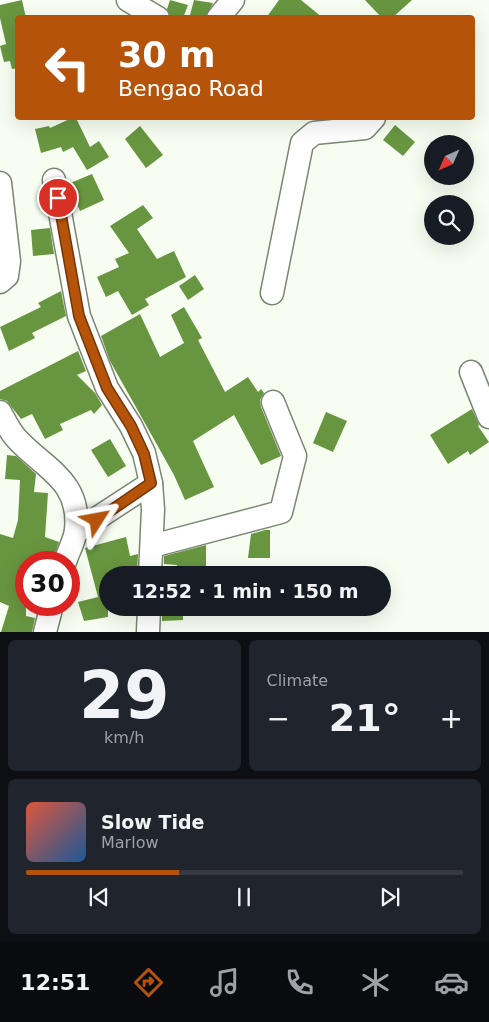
<!DOCTYPE html>
<meta charset="utf-8">
<style>
:root{--surface:#171b24;--page:#20242c;--text:#f1f3f6;--muted:#9ea1a6;--line:#363941;--accent:#b45309}
body{margin:0;font-family:"DejaVu Sans",sans-serif;background:var(--page);color:var(--text);height:100vh;display:flex;flex-direction:column;font-size:19px;white-space:nowrap}
*{box-sizing:border-box;margin:0}
p{font-size:16px;color:var(--muted)}
.icon{flex:none;width:28px;height:28px;fill:none;stroke:currentColor;stroke-width:2;stroke-linecap:round;stroke-linejoin:round}
.map{position:relative;height:632px;overflow:hidden}
.panel{display:flex;flex-direction:column;gap:8px;padding:8px;background:#0d0f14;flex:1}
.panel>*{flex:none}
.banner{position:absolute;left:15px;top:15px;width:460px;height:105px;border-radius:5px;box-shadow:0 5px 20px #0002;background:#b45309;color:#fff;overflow:hidden}
.needle{width:32px;rotate:225deg}
.tools{position:absolute;left:424px;top:135px;display:grid;gap:10px}
.tools a{display:grid;place-items:center;width:50px;height:50px;border-radius:50%;background:var(--surface);box-shadow:0 5px 20px #0002;font-size:25px}
.speed{position:absolute;left:15px;top:551px;display:flex;gap:10px;font-size:25px;font-weight:700;text-align:center}
.speed>*{display:grid;place-content:center;width:65px;height:65px;border-radius:50%;background:var(--surface);box-shadow:0 5px 20px #0002;line-height:1}
.speed .limit{border:8px solid #d22;background:#fff;color:#111}
.pin{position:absolute;display:grid;place-items:center;width:42px;height:42px;color:#fff;margin:-21px;border:2px solid #fff;border-radius:50%;box-shadow:0 1px 5px #0007}
.me{position:absolute;width:55px;margin:-28px;rotate:56deg;stroke-linejoin:round;filter:drop-shadow(0 0 4px #0008)}
.turn{display:flex;align-items:center;gap:18px;height:105px;padding:0 20px;font-size:22px}
.turn .icon{width:65px;height:65px;stroke-width:2.5}
.turn b{display:block;font-size:35px;line-height:42px}
.big{font-size:38px;font-weight:800;line-height:1.1}
.panel .card{flex:1;display:flex;flex-direction:column;justify-content:center;gap:8px;min-width:0;padding:0 18px;border-radius:8px;background:var(--page)}
.panel .dial{align-items:center;gap:0}
.dial b{font-size:65px;line-height:1}
.song{display:flex;align-items:center;gap:15px}
.cover{width:60px;height:60px;border-radius:8px;background:linear-gradient(135deg,hsl(10 70% 55%),hsl(210 70% 35%))}
.played{height:5px;border-radius:2px;background:linear-gradient(90deg,var(--accent) 35%,var(--line) 35%)}
.keys{display:flex;justify-content:space-around;direction:ltr}
.heat{display:flex;justify-content:space-between;align-items:center;font-size:28px;direction:ltr}
.panel .tiles{flex:1;display:grid;gap:8px;grid-template-columns:1fr 1fr}
.card:last-child{grid-column:span 2}
.trip{position:absolute;left:99px;top:566px;width:292px;height:50px;border-radius:25px;background:var(--surface);box-shadow:0 5px 20px #0002;font-weight:800;line-height:50px;text-align:center}
.tab-bar{display:flex;height:80px;justify-content:space-around;align-items:center;background:#090b0e;color:var(--muted)}
.tab-bar .icon{width:35px;height:35px}
.tab-bar .current{color:var(--accent)}
.tab-bar b{font-size:22px;color:var(--text)}
.map>svg:first-child{display:block}
.building{fill:#689640}
.lines{fill:none;stroke-linecap:round;stroke-linejoin:round}
.minor-casing{stroke:#7a8572;stroke-width:25}
.minor{stroke:#fff;stroke-width:22}
.route-casing{stroke:#753606;stroke-width:12}
.route{stroke:#b45309;stroke-width:9}
</style>
<div class="map">
<svg width="489" height="632" viewBox="0 0 489 632">
<rect width="100%" height="100%" fill="#f7fef1"/>
<g class="building">
<path d="M 22,0 L 26,18 L 18,18 L 18,68 L 12,69 L 10,61 L 4,62 L 0,46 L 6,44 L 0,18 L 0,5 Z"/>
<path d="M 170,0 L 188,5 L 183,18 L 170,15 L 167,9 Z"/>
<path d="M 194,0 L 213,3 L 205,18 L 190,15 Z"/>
<path d="M 279,0 L 301,0 L 323,18 L 266,18 Z"/>
<path d="M 365,0 L 412,0 L 392,18 L 382,18 Z"/>
<path d="M 72,118 L 76,118 L 90,147 L 99,141 L 109,157 L 87,170 L 73,147 L 63,152 L 61,147 L 41,153 L 35,129 L 49,126 L 50,128 Z"/>
<path d="M 395,125 L 415,142 L 403,156 L 383,140 Z"/>
<path d="M 140,126 L 163,155 L 146,168 L 125,139 Z"/>
<path d="M 92,174 L 104,200 L 80,211 L 68,184 Z"/>
<path d="M 143,205 L 153,218 L 137,229 L 157,259 L 174,251 L 186,277 L 145,299 L 149,305 L 132,315 L 118,291 L 106,297 L 97,277 L 119,267 L 115,259 L 129,253 L 110,226 Z"/>
<path d="M 50,228 L 54,254 L 33,256 L 31,230 Z"/>
<path d="M 195,275 L 204,289 L 188,300 L 179,286 Z"/>
<path d="M 61,291 L 66,316 L 32,333 L 35,338 L 9,351 L 0,327 L 41,307 L 38,303 Z"/>
<path d="M 184,307 L 202,338 L 198,340 L 225,392 L 248,377 L 258,392 L 261,389 L 264,393 L 260,400 L 261,407 L 281,456 L 261,465 L 234,415 L 193,441 L 214,487 L 185,500 L 174,475 L 110,361 L 101,336 L 140,314 L 160,357 L 184,343 L 171,315 Z"/>
<path d="M 78,351 L 86,371 L 77,375 L 95,393 L 102,405 L 94,414 L 91,410 L 60,424 L 63,430 L 45,439 L 32,414 L 21,419 L 7,401 L 0,399 L 0,391 Z"/>
<path d="M 472,409 L 479,425 L 478,426 L 489,442 L 470,455 L 468,451 L 448,464 L 430,435 Z"/>
<path d="M 326,412 L 347,421 L 333,452 L 313,443 Z"/>
<path d="M 110,439 L 126,466 L 108,477 L 91,450 Z"/>
<path d="M 7,455 L 16,456 L 36,474 L 34,492 L 48,493 L 45,537 L 59,542 L 52,562 L 26,562 L 26,616 L 35,618 L 32,632 L 1,632 L 9,606 L 0,602 L 0,534 L 13,538 L 18,520 L 20,480 L 5,479 Z"/>
<path d="M 265,530 L 270,530 L 270,558 L 248,558 L 251,534 Z"/>
<path d="M 126,537 L 130,556 L 138,554 L 137,575 L 108,575 L 108,617 L 84,621 L 78,602 L 98,597 L 85,548 Z"/>
<path d="M 206,545 L 206,572 L 176,571 L 177,565 L 164,564 L 164,556 Z"/>
<path d="M 162,608 L 183,608 L 183,620 L 162,621 Z"/>
</g>
<g class="lines">
<defs>
<g id="minor">
<path d="M 128,0 L 158,18"/>
<path d="M 218,18 L 233,0"/>
<path d="M 54,180 L 79,316 L 107,388 L 131,426 L 144,453 L 151,483 L 153,509 L 150,575"/>
<path d="M 0,183 L 9,261 L 7,276 L 0,282"/>
<path d="M 272,293 L 302,143 L 314,133 L 365,128 L 374,118"/>
<path d="M 471,372 L 489,417"/>
<path d="M 0,412 C 5,421 9,430 16,438 C 44,469 81,480 76,530 C 75,540 68,552 65,562"/>
<path d="M 76,532 L 151,483"/>
<path d="M 152,546 L 281,512 L 295,456 L 273,402"/>
<path d="M 45,632 L 52,605"/>
<path d="M 148,632 L 149,608"/>
</g>
</defs>
<use href="#minor" class="minor-casing"/>
<use href="#minor" class="minor"/>
</g>
<g class="lines">
<defs>
<path id="route" d="M 58,198 L 79,316 L 107,388 L 131,426 L 144,454 L 151,483 L 97,520"/>
</defs>
<use href="#route" class="route-casing"/>
<use href="#route" class="route"/>
</g>
</svg>
<div class="tools">
<a><svg class="needle" viewBox="-14 -14 28 28"><path d="M0-13l5 13h-10z" fill="#e53935"/><path d="M0 13l5-13h-10z" fill="#9ea1a6"/></svg></a>
<a><svg class="icon" aria-label="search" viewBox="0 0 24 24"><circle cx="10" cy="10" r="6"/><path d="M15 15l6 6"/></svg></a>
</div>
<div class="speed"><div class="limit">30</div></div>
<div class="pin" style="left:58px;top:198px;background:#d93025"><svg class="icon" aria-label="arrive" viewBox="0 0 24 24"><path d="M6 21V4h12l-3 4 3 4H6"/></svg></div>
<svg class="me" style="left:97px;top:520px" viewBox="-20 -20 40 40"><path d="M0-17L14 15 0 8-14 15z" fill="#b45309" stroke="#fff" stroke-width="4"/></svg>
<div class="trip">12:52 · 1 min · 150 m</div>
<div class="banner">
<div class="turn"><svg class="icon" aria-label="left" viewBox="0 0 24 24"><path d="M17 20v-9H6M10 6l-5 5 5 5"/></svg><div><b>30 m</b>Bengao Road</div></div>
</div>
</div>
<section class="panel">
<div class="tiles">
<div class="card dial"><b>29</b><p>km/h</p></div>
<div class="card"><p>Climate</p>
<div class="heat"><a>−</a><b class="big">21°</b><a>+</a></div>
</div>
<div class="card">
<div class="song"><i class="cover"></i><div><b>Slow Tide</b><p>Marlow</p></div></div>
<div class="played"></div>
<div class="keys"><svg class="icon" aria-label="previous" viewBox="0 0 24 24"><path d="M18 5L8 12l10 7zM5 5v14"/></svg><svg class="icon" aria-label="pause" viewBox="0 0 24 24"><path d="M8 5v14M16 5v14"/></svg><svg class="icon" aria-label="next" viewBox="0 0 24 24"><path d="M6 5l10 7-10 7zM19 5v14"/></svg></div>
</div>
</div>
</section>
<nav class="tab-bar">
<b>12:51</b>
<svg class="icon current" aria-label="directions" viewBox="0 0 24 24"><path d="M12 3l9 9-9 9-9-9zM9 14v-3h6M13 9l2 2-2 2"/></svg>
<svg class="icon" aria-label="music" viewBox="0 0 24 24"><path d="M9 18V5l10-2v13"/><circle cx="6" cy="18" r="3"/><circle cx="16" cy="16" r="3"/></svg>
<svg class="icon" aria-label="phone" viewBox="0 0 24 24"><path d="M5 4h4l2 5-3 2q2 4 5 5l2-3 5 2v4C11 20 4 13 5 4z"/></svg>
<svg class="icon" aria-label="climate" viewBox="0 0 24 24"><path d="M12 3v18M4 7l16 10M4 17L20 7"/></svg>
<svg class="icon" aria-label="car" viewBox="0 0 24 24"><path d="M5 17H2v-5l4-1 3-4h7l3 4 3 1v5h-3M9 17h6M6 11h13"/><circle cx="7" cy="17" r="2"/><circle cx="17" cy="17" r="2"/></svg>
</nav>
